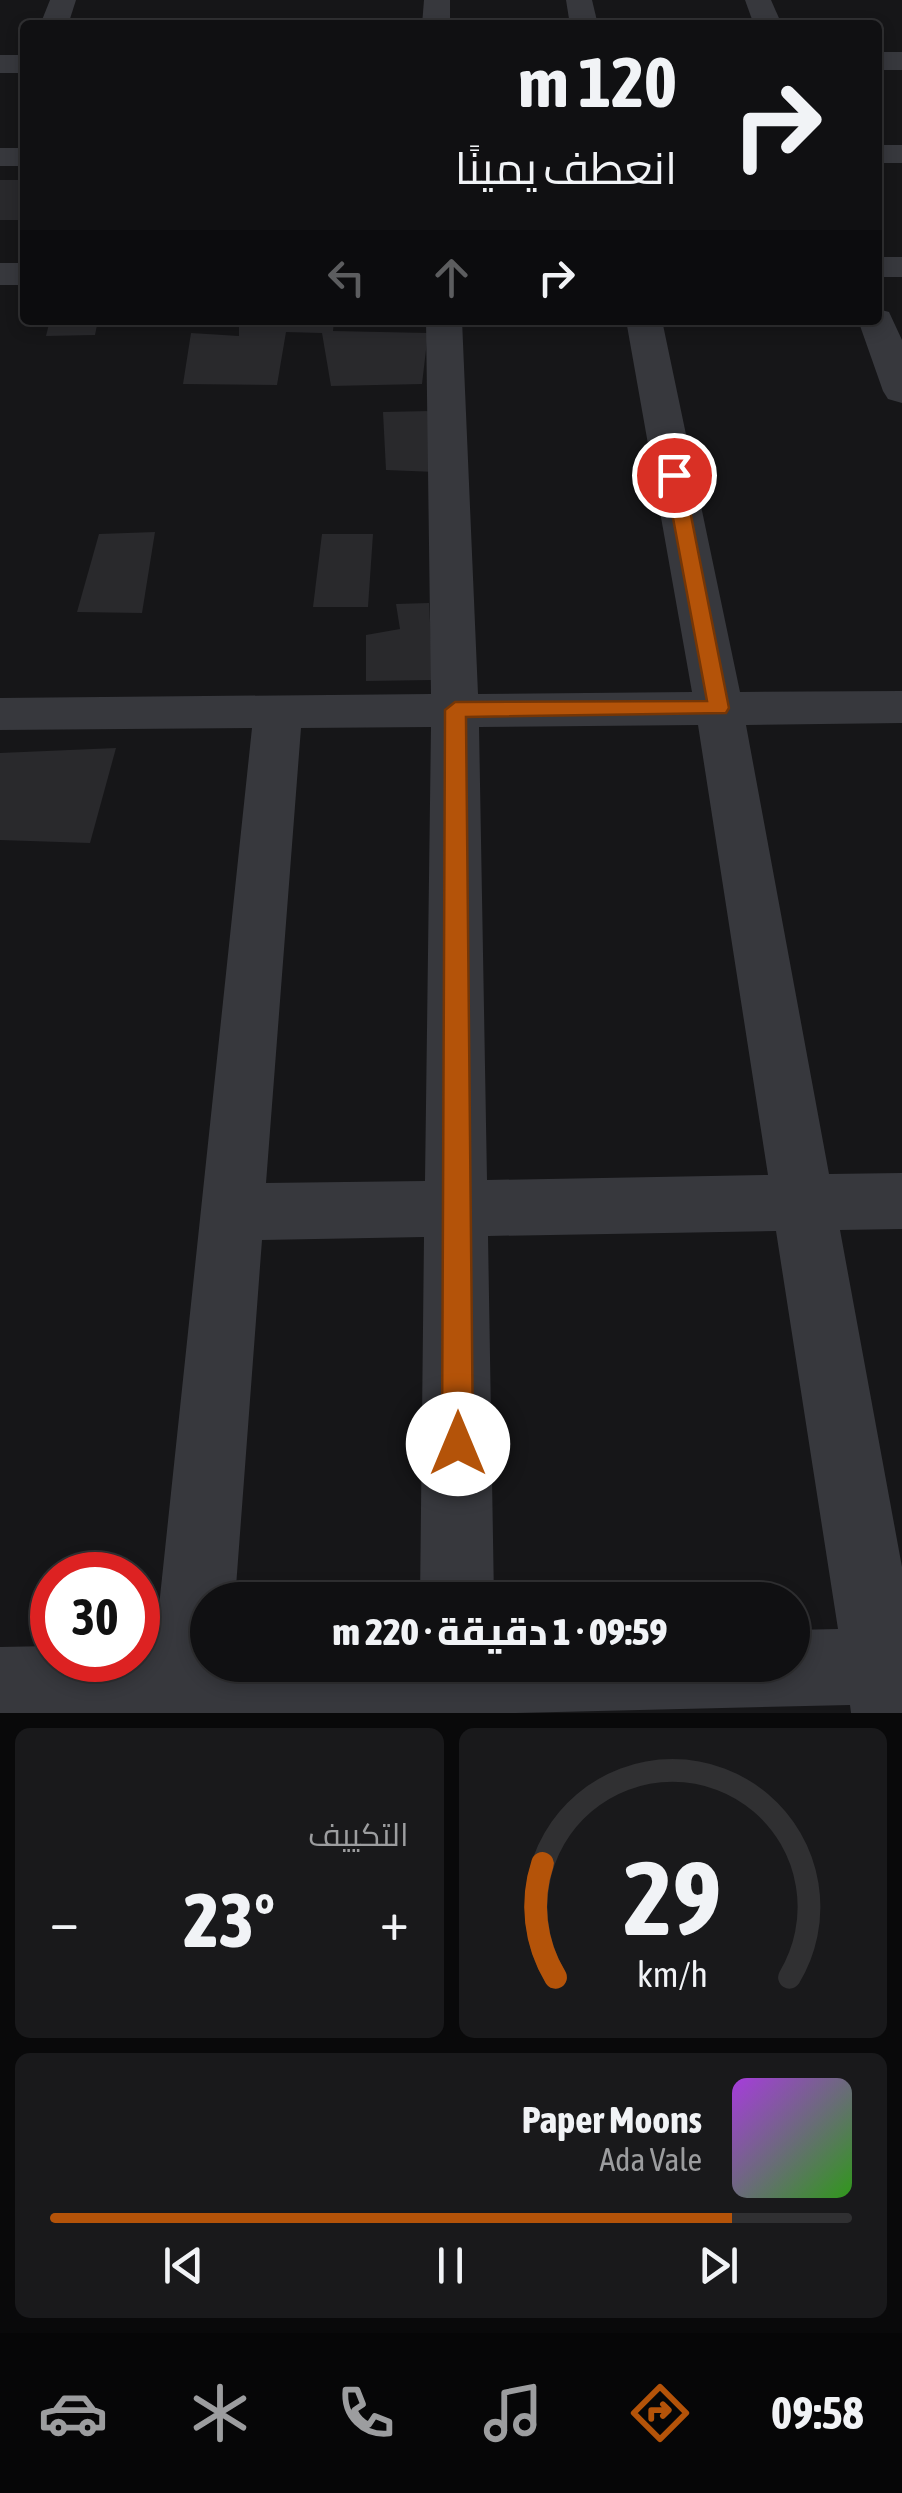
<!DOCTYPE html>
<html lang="ar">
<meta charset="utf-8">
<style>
:root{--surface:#101012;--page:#19191b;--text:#f1f3f6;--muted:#9c9d9f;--line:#303032;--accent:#b45309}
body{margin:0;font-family:"Asap Condensed",Cairo,sans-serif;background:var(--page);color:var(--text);direction:rtl;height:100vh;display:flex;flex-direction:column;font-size:38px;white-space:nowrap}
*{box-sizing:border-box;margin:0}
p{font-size:32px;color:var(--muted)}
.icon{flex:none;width:55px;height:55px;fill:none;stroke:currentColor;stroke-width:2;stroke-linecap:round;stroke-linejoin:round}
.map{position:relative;height:1713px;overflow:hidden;direction:ltr}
.panel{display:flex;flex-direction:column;gap:15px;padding:15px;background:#09090a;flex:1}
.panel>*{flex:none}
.top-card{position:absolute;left:20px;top:20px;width:862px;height:305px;border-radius:10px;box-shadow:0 5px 15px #0003,0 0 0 2px var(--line);direction:rtl;background:#101012;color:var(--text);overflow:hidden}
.speed{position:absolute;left:30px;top:1552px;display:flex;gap:20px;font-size:50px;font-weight:700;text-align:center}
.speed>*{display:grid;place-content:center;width:130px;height:130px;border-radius:50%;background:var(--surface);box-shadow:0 5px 15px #0003,0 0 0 2px var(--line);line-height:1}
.speed .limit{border:15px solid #d22;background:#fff;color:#111}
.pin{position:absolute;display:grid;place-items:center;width:85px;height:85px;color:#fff;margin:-42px;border:5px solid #fff;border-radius:50%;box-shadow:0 2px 10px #0007}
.me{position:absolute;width:110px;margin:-55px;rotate:0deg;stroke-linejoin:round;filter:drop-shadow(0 0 8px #0008)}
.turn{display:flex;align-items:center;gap:35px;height:210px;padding:0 40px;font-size:45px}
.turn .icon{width:130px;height:130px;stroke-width:2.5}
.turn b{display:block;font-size:70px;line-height:85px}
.lanes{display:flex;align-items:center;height:95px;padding:0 40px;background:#0003;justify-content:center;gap:50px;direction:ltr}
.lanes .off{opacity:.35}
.big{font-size:75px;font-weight:800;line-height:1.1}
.panel .tile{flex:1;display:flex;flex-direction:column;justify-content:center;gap:15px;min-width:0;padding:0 35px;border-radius:15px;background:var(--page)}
.panel .dial{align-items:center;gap:0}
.dial svg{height:260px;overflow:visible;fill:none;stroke:var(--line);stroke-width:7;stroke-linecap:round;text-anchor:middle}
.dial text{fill:var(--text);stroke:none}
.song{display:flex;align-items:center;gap:30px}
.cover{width:120px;height:120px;border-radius:15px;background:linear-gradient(135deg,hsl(280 70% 55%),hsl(110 70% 35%))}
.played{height:10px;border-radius:5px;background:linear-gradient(90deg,var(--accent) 85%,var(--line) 85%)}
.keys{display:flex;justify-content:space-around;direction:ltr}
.heat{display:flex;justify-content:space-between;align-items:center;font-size:55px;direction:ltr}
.panel .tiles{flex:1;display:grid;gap:15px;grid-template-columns:1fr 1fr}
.tile:last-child{grid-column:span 2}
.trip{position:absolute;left:190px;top:1582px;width:620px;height:100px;border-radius:50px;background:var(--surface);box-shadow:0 5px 15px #0003,0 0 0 2px var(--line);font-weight:800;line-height:100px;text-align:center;direction:rtl}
.tab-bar{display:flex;height:160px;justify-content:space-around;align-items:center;background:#060607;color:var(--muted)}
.tab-bar .icon{width:70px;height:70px}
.tab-bar .current{color:var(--accent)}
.tab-bar b{font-size:45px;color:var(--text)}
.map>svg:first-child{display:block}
.building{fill:#29292c}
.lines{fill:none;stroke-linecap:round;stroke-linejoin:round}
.street{fill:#37383d;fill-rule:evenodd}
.route{fill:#b45309;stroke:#753606;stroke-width:2.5}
</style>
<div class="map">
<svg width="902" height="1713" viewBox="0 0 902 1713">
<rect width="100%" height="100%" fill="#161618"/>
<g class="building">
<rect x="0" y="180" width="25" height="40"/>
<path d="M 50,320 L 98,320 L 95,335 L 46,336 Z"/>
<path d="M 239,320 L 334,320 L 333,331 L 428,333 L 422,384 L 331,386 L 322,333 L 286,332 L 277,385 L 183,384 L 191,333 L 239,336 Z"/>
<path d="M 430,411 L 436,472 L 386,470 L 383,412 Z"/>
<path d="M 155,532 L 142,613 L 77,612 L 99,534 Z"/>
<path d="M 322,534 L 373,534 L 368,607 L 313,607 Z"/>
<path d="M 429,603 L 433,680 L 366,681 L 366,635 L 400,629 L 396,604 Z"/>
<path d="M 116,748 L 90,843 L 0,840 L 0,753 Z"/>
</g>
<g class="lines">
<g class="street">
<path d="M 50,0 L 76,0 L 68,25 L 40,25 Z"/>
<path d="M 424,0 L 450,0 L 450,25 L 422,25 Z"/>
<path d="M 566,0 L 592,0 L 598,25 L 570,25 Z"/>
<path d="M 745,0 L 771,0 L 782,25 L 754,25 Z"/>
<rect x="878" y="52" width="24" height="18"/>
<rect x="0" y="55" width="25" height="18"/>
<rect x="878" y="145" width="24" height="18"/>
<rect x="0" y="148" width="25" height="18"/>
<rect x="878" y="257" width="24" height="20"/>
<rect x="0" y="263" width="25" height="22"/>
<path d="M 878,309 L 889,312 L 902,340 L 902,403 L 888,399 L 883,391 L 858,320 L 878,320 Z"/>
<path d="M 426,320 L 462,320 L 478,694 L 692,692 L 626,320 L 662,320 L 740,692 L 902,691 L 902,723 L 746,725 L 829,1174 L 902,1173 L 902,1229 L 840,1230 L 902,1567 L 902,1713 L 851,1713 L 850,1705 L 516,1713 L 0,1713 L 0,1647 L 52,1646 L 52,1660 L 138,1660 L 138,1644 L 155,1644 L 252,728 L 0,730 L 0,698 L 431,694 ZM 698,725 L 768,1175 L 487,1180 L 479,727 ZM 431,727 L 425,1181 L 266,1183 L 301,728 ZM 776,1231 L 838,1629 L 792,1630 L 792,1665 L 208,1665 L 208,1600 L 235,1600 L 262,1240 L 424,1237 L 420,1600 L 494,1600 L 488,1236 Z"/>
</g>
</g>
<path class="route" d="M 674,470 L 683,475 L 729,708 L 726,713 L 466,717 L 473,1444 L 468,1455 L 458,1459 L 447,1455 L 442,1444 L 445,710 L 455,702 L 707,701 L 665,475 Z"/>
</svg>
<div class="speed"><div class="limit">30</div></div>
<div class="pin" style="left:674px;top:475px;background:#d93025"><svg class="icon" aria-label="arrive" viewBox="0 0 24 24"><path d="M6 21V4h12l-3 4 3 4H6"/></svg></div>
<svg class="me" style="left:458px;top:1444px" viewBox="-20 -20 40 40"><circle r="19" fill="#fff"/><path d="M0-13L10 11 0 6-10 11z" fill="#b45309"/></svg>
<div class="trip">09:59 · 1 دقيقة · 220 m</div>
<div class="top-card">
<div class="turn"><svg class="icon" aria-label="right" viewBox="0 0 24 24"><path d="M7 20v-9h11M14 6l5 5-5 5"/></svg><div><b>120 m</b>انعطف يمينًا</div></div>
<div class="lanes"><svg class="icon off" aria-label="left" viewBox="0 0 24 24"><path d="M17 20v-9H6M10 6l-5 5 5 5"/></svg><svg class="icon off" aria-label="ahead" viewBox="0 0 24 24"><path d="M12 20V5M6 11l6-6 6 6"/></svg><svg class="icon" aria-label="right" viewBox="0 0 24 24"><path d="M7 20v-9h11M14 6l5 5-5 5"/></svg></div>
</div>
</div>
<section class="panel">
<div class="tiles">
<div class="tile dial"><svg viewBox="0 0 100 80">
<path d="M14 69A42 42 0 1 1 86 69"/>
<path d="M14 69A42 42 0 0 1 10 34" stroke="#b45309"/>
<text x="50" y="56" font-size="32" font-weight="700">29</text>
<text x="50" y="72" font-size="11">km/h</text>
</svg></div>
<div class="tile"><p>التكييف</p>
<div class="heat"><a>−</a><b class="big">23°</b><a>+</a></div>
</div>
<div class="tile">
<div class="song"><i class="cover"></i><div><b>Paper Moons</b><p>Ada Vale</p></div></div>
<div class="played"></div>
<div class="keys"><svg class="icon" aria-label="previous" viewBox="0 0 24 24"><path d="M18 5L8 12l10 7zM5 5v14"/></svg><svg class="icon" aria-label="pause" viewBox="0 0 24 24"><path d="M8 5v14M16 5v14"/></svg><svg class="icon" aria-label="next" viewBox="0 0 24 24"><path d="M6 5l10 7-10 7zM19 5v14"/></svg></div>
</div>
</div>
</section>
<nav class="tab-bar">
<b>09:58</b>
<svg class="icon current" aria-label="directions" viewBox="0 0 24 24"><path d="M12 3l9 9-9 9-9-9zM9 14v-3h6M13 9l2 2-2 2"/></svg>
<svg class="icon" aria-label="music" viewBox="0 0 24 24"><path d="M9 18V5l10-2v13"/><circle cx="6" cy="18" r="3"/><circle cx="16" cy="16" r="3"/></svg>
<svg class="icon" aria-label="phone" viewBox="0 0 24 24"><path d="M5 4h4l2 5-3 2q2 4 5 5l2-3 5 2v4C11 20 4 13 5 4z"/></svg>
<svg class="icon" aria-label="climate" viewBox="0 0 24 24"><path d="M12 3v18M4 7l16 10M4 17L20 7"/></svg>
<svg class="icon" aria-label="car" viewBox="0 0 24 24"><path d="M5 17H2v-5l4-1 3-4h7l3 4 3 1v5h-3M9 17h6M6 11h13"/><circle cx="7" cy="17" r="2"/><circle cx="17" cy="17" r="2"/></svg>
</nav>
